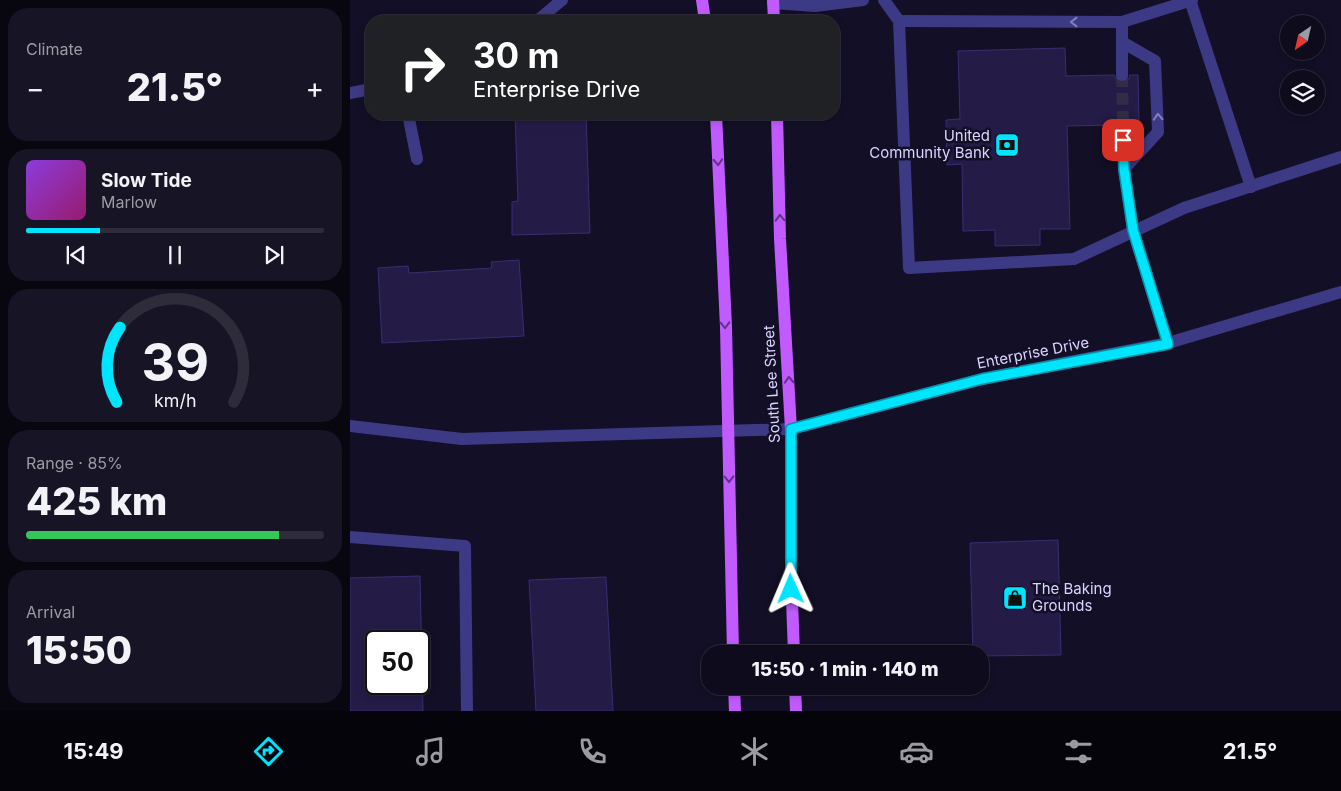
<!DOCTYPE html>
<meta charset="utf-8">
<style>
:root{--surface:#0e0b1c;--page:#171425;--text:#f1f3f6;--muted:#9b9ba3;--line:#2e2b3b;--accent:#00e5ff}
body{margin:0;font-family:Inter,sans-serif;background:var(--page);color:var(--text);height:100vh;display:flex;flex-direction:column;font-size:19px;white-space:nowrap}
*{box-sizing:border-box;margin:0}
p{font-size:16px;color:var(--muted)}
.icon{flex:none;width:28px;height:28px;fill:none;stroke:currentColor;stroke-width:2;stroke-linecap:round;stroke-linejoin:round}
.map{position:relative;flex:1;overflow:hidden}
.sheet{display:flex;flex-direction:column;gap:8px;padding:8px;background:#08060f;width:350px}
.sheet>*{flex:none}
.top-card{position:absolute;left:15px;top:15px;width:475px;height:105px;border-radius:20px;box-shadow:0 2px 8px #0003,0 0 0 1px var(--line);background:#202124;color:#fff;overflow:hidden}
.needle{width:32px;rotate:214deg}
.controls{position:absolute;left:930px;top:15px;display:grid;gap:10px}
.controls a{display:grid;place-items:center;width:45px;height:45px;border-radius:50%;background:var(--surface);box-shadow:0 2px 8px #0003,0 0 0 1px var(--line);font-size:25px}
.speed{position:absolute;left:15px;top:630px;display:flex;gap:10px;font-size:25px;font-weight:700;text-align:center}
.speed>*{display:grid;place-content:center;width:65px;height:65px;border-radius:50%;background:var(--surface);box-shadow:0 2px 8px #0003,0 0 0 1px var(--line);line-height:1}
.speed .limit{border:2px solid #111;border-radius:8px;background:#fff;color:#111}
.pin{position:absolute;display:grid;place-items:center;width:42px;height:42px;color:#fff;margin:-21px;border-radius:10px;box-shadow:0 2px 8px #0006}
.me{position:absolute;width:55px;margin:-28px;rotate:359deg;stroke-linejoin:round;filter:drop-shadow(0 0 4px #0008)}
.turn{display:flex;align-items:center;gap:18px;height:105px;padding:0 25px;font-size:22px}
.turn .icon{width:65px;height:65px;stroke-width:2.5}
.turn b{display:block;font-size:35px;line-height:42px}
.big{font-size:38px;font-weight:800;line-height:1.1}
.sheet .card{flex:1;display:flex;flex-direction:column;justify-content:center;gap:8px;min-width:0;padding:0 18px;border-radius:20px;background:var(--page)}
.sheet .dial{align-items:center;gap:0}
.dial svg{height:130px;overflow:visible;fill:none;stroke:var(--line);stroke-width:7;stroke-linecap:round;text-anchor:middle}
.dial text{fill:var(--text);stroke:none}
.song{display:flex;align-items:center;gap:15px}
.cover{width:60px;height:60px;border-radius:8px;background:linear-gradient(135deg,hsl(270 70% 55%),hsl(320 70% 35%))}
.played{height:5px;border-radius:2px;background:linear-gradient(90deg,var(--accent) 25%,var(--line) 25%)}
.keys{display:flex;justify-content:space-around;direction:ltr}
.heat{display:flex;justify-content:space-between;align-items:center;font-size:28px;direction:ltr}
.charge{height:8px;border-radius:4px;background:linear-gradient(90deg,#34c759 85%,var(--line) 0)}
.trip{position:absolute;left:351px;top:645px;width:288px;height:50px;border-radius:20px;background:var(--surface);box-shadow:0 2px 8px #0003,0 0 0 1px var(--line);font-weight:800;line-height:50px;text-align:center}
.tabs{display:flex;height:80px;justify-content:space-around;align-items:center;background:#06040b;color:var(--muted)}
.tabs .icon{width:35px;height:35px}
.tabs .active{color:var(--accent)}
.tabs b{font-size:22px;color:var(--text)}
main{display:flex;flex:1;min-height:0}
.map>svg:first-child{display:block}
.building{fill:#241b47;stroke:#3b2d73;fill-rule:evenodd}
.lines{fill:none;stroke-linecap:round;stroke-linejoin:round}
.minor-tunnel{stroke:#312d47;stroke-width:12;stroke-dasharray:12 6;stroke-linecap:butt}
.minor{stroke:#3d3a85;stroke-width:12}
.major{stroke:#c25bff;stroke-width:12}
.oneway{stroke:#837fbc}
.oneway2{stroke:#623188}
.route-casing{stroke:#0095a6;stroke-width:12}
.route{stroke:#00e5ff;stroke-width:9}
.labels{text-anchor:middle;stroke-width:5;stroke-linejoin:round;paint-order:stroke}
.poi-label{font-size:15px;fill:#d9d4ff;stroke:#130f26;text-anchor:end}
.street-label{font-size:15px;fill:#d9d4ff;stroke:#130f26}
</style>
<main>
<section class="sheet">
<div class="card"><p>Climate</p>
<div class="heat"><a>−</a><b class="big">21.5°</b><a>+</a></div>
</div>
<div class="card">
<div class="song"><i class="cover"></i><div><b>Slow Tide</b><p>Marlow</p></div></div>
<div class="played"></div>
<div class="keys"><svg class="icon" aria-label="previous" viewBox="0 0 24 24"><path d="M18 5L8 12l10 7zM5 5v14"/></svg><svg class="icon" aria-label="pause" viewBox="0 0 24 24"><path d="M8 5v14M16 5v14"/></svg><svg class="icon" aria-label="next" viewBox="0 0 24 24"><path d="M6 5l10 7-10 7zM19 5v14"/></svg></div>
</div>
<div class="card dial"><svg viewBox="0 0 100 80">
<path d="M14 69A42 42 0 1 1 86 69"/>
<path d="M14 69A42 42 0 0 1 16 23" stroke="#00e5ff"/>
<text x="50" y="56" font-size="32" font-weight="700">39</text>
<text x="50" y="72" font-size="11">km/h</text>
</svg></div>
<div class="card"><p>Range · 85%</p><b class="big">425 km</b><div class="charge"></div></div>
<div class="card"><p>Arrival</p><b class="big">15:50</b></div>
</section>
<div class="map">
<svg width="991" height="711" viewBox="0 0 991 711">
<rect width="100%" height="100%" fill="#130f26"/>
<g class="building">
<path d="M 715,48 L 716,76 L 764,75 L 768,82 L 772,83 L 779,79 L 780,75 L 788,75 L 789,124 L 781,125 L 780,120 L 773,117 L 768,118 L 765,125 L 717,126 L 720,229 L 690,229 L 690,245 L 645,246 L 645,230 L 613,231 L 612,164 L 597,165 L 596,120 L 610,119 L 608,51 Z"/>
<path d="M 165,114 L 236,114 L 240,233 L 162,235 L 162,202 L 168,201 Z"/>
<path d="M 169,260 L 174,336 L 32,343 L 28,268 L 58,266 L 59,273 L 142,268 L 141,262 Z"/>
<path d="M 708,540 L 711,655 L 630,656 L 630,654 L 623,654 L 620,543 Z"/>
<path d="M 70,576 L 73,711 L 0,711 L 0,578 ZM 26,641 L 69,641 L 69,684 L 26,684 Z"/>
<path d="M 256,577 L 263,711 L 186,711 L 179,580 Z"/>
</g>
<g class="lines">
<path class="minor-tunnel" d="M 772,75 L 773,125"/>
<g class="minor">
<path d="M 534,0 L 549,21 L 559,268 L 724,259 L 834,208 L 991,157"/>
<path d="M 840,0 L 901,187"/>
<path d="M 423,3 L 465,6 L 513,0"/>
<path d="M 187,21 L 212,0"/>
<path d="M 549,21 L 772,22 L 842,0"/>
<path d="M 772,42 L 805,61 L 808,132 L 774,169"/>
<path d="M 772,75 L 772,22"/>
<path d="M 0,93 L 21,89"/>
<path d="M 58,114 L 67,159"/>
<path d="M 773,125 L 774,169 L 783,230 L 818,343"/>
<path d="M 0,426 L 112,439 L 441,429 L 632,379 L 818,343 L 991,292"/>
<path d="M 0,537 L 115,546 L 117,711"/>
</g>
<g class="major">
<path d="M 352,0 L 355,21"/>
<path d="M 423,0 L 424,21"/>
<path d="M 366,114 L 376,327 L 383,654"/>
<path d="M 427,114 L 430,239 L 441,429 L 441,573 L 444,654"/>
<path d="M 384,686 L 385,711"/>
<path d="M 445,686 L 446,711"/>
</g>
</g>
<defs><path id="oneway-chevron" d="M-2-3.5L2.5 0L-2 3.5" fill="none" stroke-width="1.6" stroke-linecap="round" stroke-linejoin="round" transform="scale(1.25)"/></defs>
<g class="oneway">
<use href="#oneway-chevron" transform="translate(724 22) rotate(-180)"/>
<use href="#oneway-chevron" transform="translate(808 117) rotate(-93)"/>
</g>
<g class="oneway2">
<use href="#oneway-chevron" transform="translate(368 162) rotate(87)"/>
<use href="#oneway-chevron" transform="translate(430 218) rotate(-92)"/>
<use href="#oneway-chevron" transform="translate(375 325) rotate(88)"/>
<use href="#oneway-chevron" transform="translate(439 380) rotate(-93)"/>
<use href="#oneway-chevron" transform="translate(379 479) rotate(89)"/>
</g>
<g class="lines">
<defs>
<path id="route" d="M 441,589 L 441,429 L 632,379 L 818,344 L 783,230 L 774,169 L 773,140"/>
</defs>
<use href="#route" class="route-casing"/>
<use href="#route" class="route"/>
</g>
<defs>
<symbol id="bank-square" viewBox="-11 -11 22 22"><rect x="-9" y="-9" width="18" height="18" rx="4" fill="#00e5ff" stroke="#130f26"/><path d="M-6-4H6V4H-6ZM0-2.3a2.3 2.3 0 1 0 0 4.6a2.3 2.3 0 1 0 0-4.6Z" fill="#111"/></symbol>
<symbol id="shop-square" viewBox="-11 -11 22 22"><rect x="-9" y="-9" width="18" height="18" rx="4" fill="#00e5ff" stroke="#130f26"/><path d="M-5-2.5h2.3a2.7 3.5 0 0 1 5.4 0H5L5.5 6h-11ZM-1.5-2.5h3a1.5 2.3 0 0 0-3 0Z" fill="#111"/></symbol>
</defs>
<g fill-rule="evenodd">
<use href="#bank-square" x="643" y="131" width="28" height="28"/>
<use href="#shop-square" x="651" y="584" width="28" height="28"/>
</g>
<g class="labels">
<g class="poi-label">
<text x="640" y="141">United<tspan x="640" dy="17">Community Bank</tspan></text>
<text x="682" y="594" text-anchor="start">The Baking<tspan x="682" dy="17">Grounds</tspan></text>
</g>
<g class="street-label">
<text transform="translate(683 353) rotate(-11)" y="5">Enterprise Drive</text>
<text transform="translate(422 384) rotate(-93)" y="5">South Lee Street</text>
</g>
</g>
</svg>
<div class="controls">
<a><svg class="needle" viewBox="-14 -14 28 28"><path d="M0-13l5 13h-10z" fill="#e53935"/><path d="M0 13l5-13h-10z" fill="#9b9ba3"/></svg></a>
<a><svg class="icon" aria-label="layers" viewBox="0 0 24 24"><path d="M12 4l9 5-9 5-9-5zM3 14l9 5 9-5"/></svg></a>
</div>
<div class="speed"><div class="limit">50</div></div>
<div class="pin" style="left:773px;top:140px;background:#d93025"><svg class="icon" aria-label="arrive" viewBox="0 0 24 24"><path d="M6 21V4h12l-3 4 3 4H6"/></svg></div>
<svg class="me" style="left:441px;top:589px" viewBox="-20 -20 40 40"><path d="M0-17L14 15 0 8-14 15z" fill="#00e5ff" stroke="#fff" stroke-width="4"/></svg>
<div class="trip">15:50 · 1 min · 140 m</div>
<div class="top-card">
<div class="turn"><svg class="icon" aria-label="right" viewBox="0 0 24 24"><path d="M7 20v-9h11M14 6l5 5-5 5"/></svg><div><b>30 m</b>Enterprise Drive</div></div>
</div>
</div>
</main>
<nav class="tabs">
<b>15:49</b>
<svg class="icon active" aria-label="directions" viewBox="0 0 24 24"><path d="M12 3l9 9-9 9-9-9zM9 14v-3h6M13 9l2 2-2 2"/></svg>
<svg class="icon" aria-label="music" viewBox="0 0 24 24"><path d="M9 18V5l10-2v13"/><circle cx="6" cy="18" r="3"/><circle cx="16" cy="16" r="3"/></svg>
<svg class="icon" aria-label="phone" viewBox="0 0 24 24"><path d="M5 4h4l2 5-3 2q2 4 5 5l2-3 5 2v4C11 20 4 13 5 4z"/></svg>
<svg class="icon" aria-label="climate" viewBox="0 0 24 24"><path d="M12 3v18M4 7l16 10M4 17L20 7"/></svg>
<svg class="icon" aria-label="car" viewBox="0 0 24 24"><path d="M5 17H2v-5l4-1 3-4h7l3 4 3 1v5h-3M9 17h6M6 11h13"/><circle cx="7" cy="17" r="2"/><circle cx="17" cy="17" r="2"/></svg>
<svg class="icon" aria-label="filters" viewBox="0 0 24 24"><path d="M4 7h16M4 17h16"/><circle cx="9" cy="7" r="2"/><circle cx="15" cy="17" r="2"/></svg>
<b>21.5°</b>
</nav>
